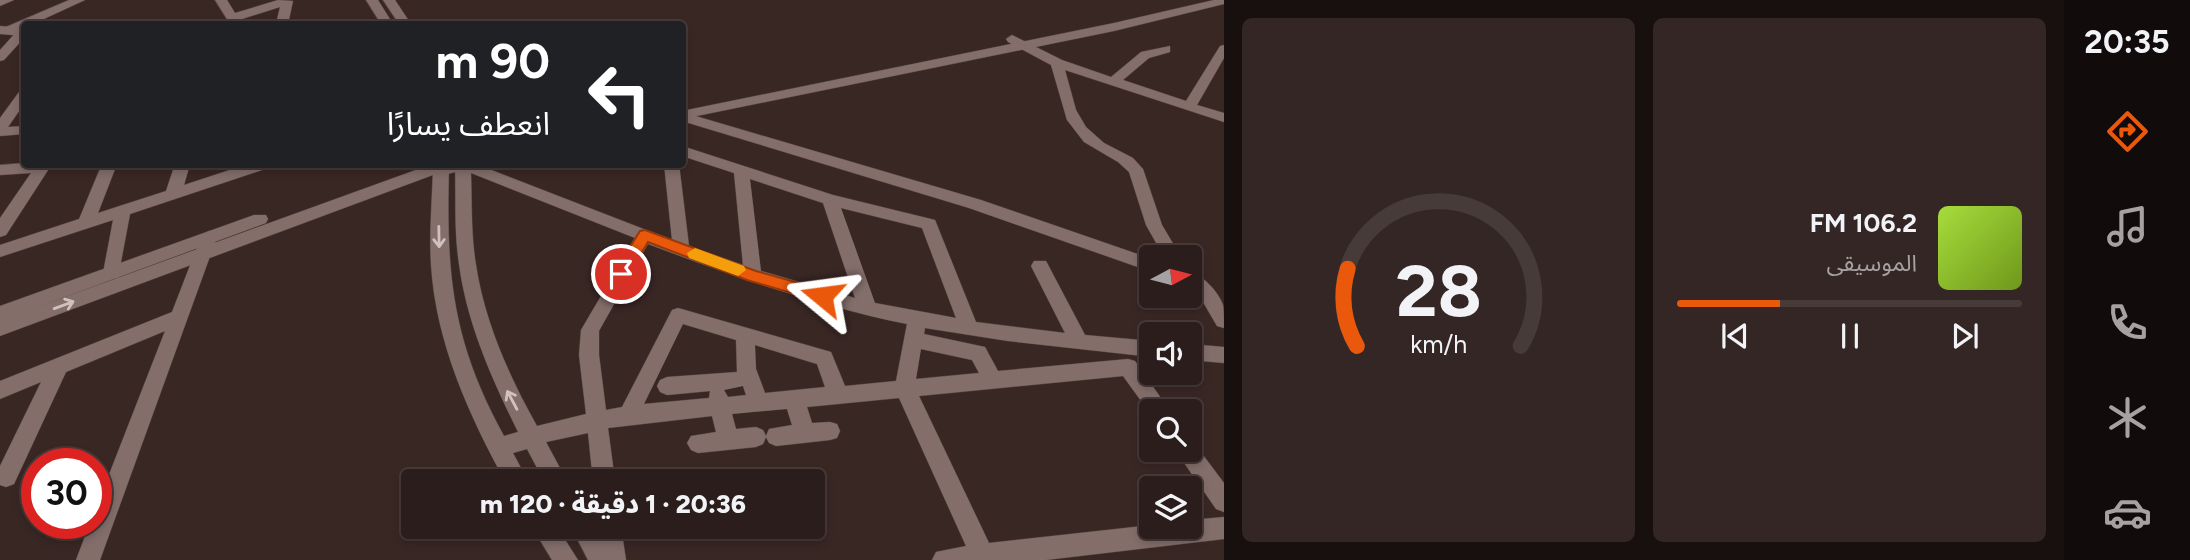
<!DOCTYPE html>
<html lang="ar">
<meta charset="utf-8">
<style>
:root{--surface:#2b1d1b;--page:#332624;--text:#f1f3f6;--muted:#a6a2a3;--line:#473b3a;--accent:#ea580c}
body{margin:0;font-family:Figtree,"Noto Sans Arabic",sans-serif;background:var(--page);color:var(--text);direction:rtl;height:100vh;display:flex;flex-direction:column;font-size:26px;white-space:nowrap}
*{box-sizing:border-box;margin:0}
p{font-size:23px;color:var(--muted)}
.icon{flex:none;width:38px;height:38px;fill:none;stroke:currentColor;stroke-width:2;stroke-linecap:round;stroke-linejoin:round}
.map{position:relative;flex:1;overflow:hidden;direction:ltr}
.sheet{display:flex;flex-direction:column;gap:18px;padding:18px;background:#18100f;width:840px}
.sheet>*{flex:none}
.top-card{position:absolute;left:21px;top:21px;width:665px;height:147px;border-radius:7px;box-shadow:0 4px 10px #0003,0 0 0 2px var(--line);direction:rtl;background:#202124;color:#fff;overflow:hidden}
.needle{width:46px;rotate:83deg}
.controls{position:absolute;left:1139px;top:245px;display:grid;gap:14px}
.controls a{display:grid;place-items:center;width:63px;height:63px;border-radius:7px;background:var(--surface);box-shadow:0 4px 10px #0003,0 0 0 2px var(--line);font-size:35px}
.speed{position:absolute;left:21px;top:448px;display:flex;gap:14px;font-size:35px;font-weight:700;text-align:center}
.speed>*{display:grid;place-content:center;width:91px;height:91px;border-radius:50%;background:var(--surface);box-shadow:0 4px 10px #0003,0 0 0 2px var(--line);line-height:1}
.speed .limit{border:10px solid #d22;background:#fff;color:#111}
.pin{position:absolute;display:grid;place-items:center;width:60px;height:60px;color:#fff;margin:-30px;border:4px solid #fff;border-radius:50%;box-shadow:0 2px 7px #0007}
.me{position:absolute;width:77px;margin:-38px;rotate:286deg;stroke-linejoin:round;filter:drop-shadow(0 0 5px #0008)}
.turn{display:flex;align-items:center;gap:24px;height:147px;padding:0 21px;font-size:32px}
.turn .icon{width:91px;height:91px;stroke-width:2.5}
.turn b{display:block;font-size:49px;line-height:60px}
.sheet .card{flex:1;display:flex;flex-direction:column;justify-content:center;gap:10px;min-width:0;padding:0 24px;border-radius:10px;background:var(--page)}
.sheet .dial{align-items:center;gap:0}
.dial svg{height:182px;overflow:visible;fill:none;stroke:var(--line);stroke-width:7;stroke-linecap:round;text-anchor:middle}
.dial text{fill:var(--text);stroke:none}
.song{display:flex;align-items:center;gap:21px}
.cover{width:84px;height:84px;border-radius:10px;background:linear-gradient(135deg,hsl(80 70% 55%),hsl(80 70% 35%))}
.played{height:7px;border-radius:4px;background:linear-gradient(90deg,var(--accent) 30%,var(--line) 30%)}
.keys{display:flex;justify-content:space-around;direction:ltr}
.sheet .tiles{flex:1;display:grid;gap:18px;grid-template-columns:repeat(2,1fr)}
.trip{position:absolute;left:401px;top:469px;width:424px;height:70px;border-radius:7px;background:var(--surface);box-shadow:0 4px 10px #0003,0 0 0 2px var(--line);font-weight:800;line-height:70px;text-align:center;direction:rtl}
main{display:flex;flex:1;min-height:0}
.tab-bar{display:flex;flex-direction:column;width:126px;justify-content:space-around;align-items:center;background:#110c0b;color:var(--muted)}
.tab-bar .icon{width:49px;height:49px}
.tab-bar .active{color:var(--accent)}
.tab-bar b{font-size:32px;color:var(--text)}
.map>svg:first-child{display:block}
.lines{fill:none;stroke-linecap:round;stroke-linejoin:round}
.minor-casing{stroke:#554543;stroke-width:1}
.tertiary-casing{stroke:#554543;stroke-width:1}
.secondary-casing{stroke:#554543;stroke-width:1}
.minor{fill:#836e6a;fill-rule:evenodd}
.tertiary{fill:#836e6a;fill-rule:evenodd}
.secondary{fill:#836e6a;fill-rule:evenodd}
.oneway{stroke:#d1c1be}
.route{fill:#ea580c;stroke:#983908;stroke-width:2}
.slow{fill:#f59e0b}
</style>
<main>
<nav class="tab-bar">
<b>20:35</b>
<svg class="icon active" aria-label="directions" viewBox="0 0 24 24"><path d="M12 3l9 9-9 9-9-9zM9 14v-3h6M13 9l2 2-2 2"/></svg>
<svg class="icon" aria-label="music" viewBox="0 0 24 24"><path d="M9 18V5l10-2v13"/><circle cx="6" cy="18" r="3"/><circle cx="16" cy="16" r="3"/></svg>
<svg class="icon" aria-label="phone" viewBox="0 0 24 24"><path d="M5 4h4l2 5-3 2q2 4 5 5l2-3 5 2v4C11 20 4 13 5 4z"/></svg>
<svg class="icon" aria-label="climate" viewBox="0 0 24 24"><path d="M12 3v18M4 7l16 10M4 17L20 7"/></svg>
<svg class="icon" aria-label="car" viewBox="0 0 24 24"><path d="M5 17H2v-5l4-1 3-4h7l3 4 3 1v5h-3M9 17h6M6 11h13"/><circle cx="7" cy="17" r="2"/><circle cx="17" cy="17" r="2"/></svg>
</nav>
<section class="sheet">
<div class="tiles">
<div class="card">
<div class="song"><i class="cover"></i><div><b>106.2 FM</b><p>الموسيقى</p></div></div>
<div class="played"></div>
<div class="keys"><svg class="icon" aria-label="previous" viewBox="0 0 24 24"><path d="M18 5L8 12l10 7zM5 5v14"/></svg><svg class="icon" aria-label="pause" viewBox="0 0 24 24"><path d="M8 5v14M16 5v14"/></svg><svg class="icon" aria-label="next" viewBox="0 0 24 24"><path d="M6 5l10 7-10 7zM19 5v14"/></svg></div>
</div>
<div class="card dial"><svg viewBox="0 0 100 80">
<path d="M14 69A42 42 0 1 1 86 69"/>
<path d="M14 69A42 42 0 0 1 10 35" stroke="#ea580c"/>
<text x="50" y="56" font-size="32" font-weight="700">28</text>
<text x="50" y="72" font-size="11">km/h</text>
</svg></div>
</div>
</section>
<div class="map">
<svg width="1224" height="560" viewBox="0 0 1224 560">
<rect width="100%" height="100%" fill="#392724"/>
<g class="lines">
<defs>
<g id="minor">
<path d="M 0,0 L 14,0 L 0,6 Z"/>
<path d="M 69,0 L 85,0 L 33,24 L 24,24 L 24,38 L 4,60 L 0,61 L 0,50 L 17,31 L 6,33 L 6,27 Z"/>
<path d="M 215,0 L 227,0 L 235,13 L 278,0 L 293,1 L 288,24 L 276,24 L 280,7 L 239,20 L 242,24 L 230,24 Z"/>
<path d="M 366,0 L 378,0 L 393,24 L 381,24 Z"/>
<path d="M 383,0 L 395,0 L 411,24 L 399,24 Z"/>
<path d="M 1012,35 L 1062,60 L 1111,77 L 1141,52 L 1170,46 L 1170,52 L 1149,58 L 1123,80 L 1186,101 L 1220,46 L 1224,45 L 1224,58 L 1197,105 L 1224,113 L 1224,122 L 1065,70 L 1076,110 L 1086,127 L 1104,143 L 1133,158 L 1143,169 L 1162,225 L 1181,257 L 1164,257 L 1146,225 L 1129,172 L 1118,162 L 1084,142 L 1067,120 L 1051,65 L 1008,42 L 1006,39 Z"/>
<path d="M 24,91 L 24,104 L 8,127 L 24,126 L 24,134 L 0,136 L 0,118 L 19,92 Z"/>
<path d="M 682,112 L 981,200 L 1152,259 L 1152,272 L 969,208 L 682,121 Z"/>
<path d="M 682,146 L 833,195 L 935,220 L 976,322 L 1065,333 L 1031,266 L 1034,261 L 1046,261 L 1085,335 L 1152,341 L 1152,357 L 1008,341 L 925,328 L 924,334 L 985,347 L 998,371 L 1128,359 L 1135,361 L 1170,411 L 1152,411 L 1152,416 L 1123,376 L 919,396 L 989,543 L 1152,525 L 1190,527 L 1190,520 L 1224,517 L 1224,539 L 1046,560 L 932,560 L 936,552 L 966,546 L 899,398 L 807,407 L 812,423 L 830,422 L 837,424 L 840,431 L 837,438 L 830,440 L 776,446 L 769,443 L 766,437 L 763,444 L 756,447 L 698,453 L 691,450 L 687,443 L 691,436 L 716,432 L 712,416 L 608,428 L 615,481 L 593,481 L 588,433 L 546,442 L 567,481 L 544,481 L 527,449 L 513,453 L 528,481 L 505,481 C 469,415 436,343 431,265 C 429,233 432,201 433,169 L 439,164 L 446,165 L 449,169 C 446,275 452,341 504,436 L 518,432 C 492,379 467,324 459,264 C 454,232 456,199 455,167 L 457,164 L 476,164 L 672,240 L 664,164 L 679,164 L 689,246 L 743,265 L 734,173 L 682,156 ZM 471,173 L 635,238 L 581,330 L 579,355 L 586,414 L 537,426 C 509,376 485,323 476,265 C 471,235 472,204 471,173 ZM 750,179 L 823,203 L 855,298 L 761,271 ZM 841,208 L 922,228 L 956,318 L 875,303 ZM 648,244 C 733,276 818,306 907,324 L 896,381 L 845,386 L 831,352 L 678,308 L 672,310 L 622,407 L 606,410 L 599,355 L 599,331 ZM 683,324 L 736,340 L 737,372 L 667,377 L 660,380 L 657,386 L 660,392 L 667,395 L 710,391 L 709,398 L 644,404 ZM 755,345 L 817,364 L 825,387 L 765,393 L 756,369 ZM 921,349 L 972,360 L 979,373 L 916,379 ZM 743,386 L 746,395 L 728,397 L 724,390 ZM 787,409 L 792,425 L 769,429 L 766,436 L 763,430 L 756,427 L 736,429 L 732,414 Z"/>
<path d="M 24,163 L 52,164 L 6,235 L 0,237 L 0,218 L 31,173 L 0,175 L 0,165 Z"/>
<path d="M 102,164 L 117,164 L 98,213 L 166,191 L 175,164 L 190,164 L 184,185 L 248,164 L 273,164 L 271,167 L 130,214 L 118,278 L 106,278 L 103,273 L 113,220 L 0,257 L 0,245 L 79,219 Z"/>
<path d="M 209,231 L 217,237 L 100,560 L 76,560 L 90,523 L 96,523 L 96,508 L 165,331 L 66,372 L 14,484 L 6,487 L 0,485 L 0,466 L 41,382 L 0,399 L 0,381 L 172,312 L 201,237 Z"/>
<path d="M 1190,271 C 1202,275 1219,292 1223,305 C 1224,311 1224,321 1224,328 L 1217,326 L 1203,302 L 1190,289 Z"/>
<path d="M 1190,344 L 1224,347 L 1224,363 L 1190,360 Z"/>
<path d="M 1190,441 L 1194,443 L 1224,483 L 1224,512 L 1216,509 L 1180,457 L 1177,450 L 1190,450 Z"/>
<path d="M 532,527 L 557,527 L 578,560 L 552,560 Z"/>
<path d="M 571,527 L 595,527 L 599,535 L 599,527 L 621,527 L 626,560 L 588,560 Z"/>
</g>
<path id="tertiary" d="M 0,26 L 24,28 L 24,36 L 0,34 Z"/>
<g id="secondary">
<path d="M 1214,0 L 1224,0 L 1224,4 L 1114,31 L 682,119 L 682,111 L 1114,23 Z"/>
<path d="M 423,164 L 476,164 L 474,167 L 448,174 L 441,172 L 0,336 L 0,306 L 254,215 L 266,215 L 268,219 L 266,223 L 32,309 L 424,167 Z"/>
</g>
</defs>
<use href="#minor" class="minor-casing"/>
<use href="#tertiary" class="tertiary-casing"/>
<use href="#secondary" class="secondary-casing"/>
<use href="#minor" class="minor"/>
<use href="#tertiary" class="tertiary"/>
<use href="#secondary" class="secondary"/>
</g>
<defs><path id="oneway-shaft" d="M-6 0H5M1.5-3L5.5 0L1.5 3" fill="none" stroke-width="1.6" stroke-linecap="round" stroke-linejoin="round" transform="scale(1.75)"/></defs>
<g class="oneway">
<use href="#oneway-shaft" transform="translate(439 237) rotate(89)"/>
<use href="#oneway-shaft" transform="translate(64 305) rotate(-20)"/>
<use href="#oneway-shaft" transform="translate(512 400) rotate(-118)"/>
</g>
<path class="route" d="M 645,230 L 756,271 L 828,291 L 830,296 L 822,302 L 747,280 L 648,242 L 627,278 L 616,278 L 614,274 L 616,269 L 640,231 Z"/>
<path class="slow" d="M 695,248 L 744,266 L 746,270 L 738,276 L 689,258 L 687,253 Z"/>
</svg>
<div class="controls">
<a><svg class="needle" viewBox="-14 -14 28 28"><path d="M0-13l5 13h-10z" fill="#e53935"/><path d="M0 13l5-13h-10z" fill="#a6a2a3"/></svg></a>
<a><svg class="icon" aria-label="sound" viewBox="0 0 24 24"><path d="M4 9h4l5-4v14l-5-4H4zM17 9q2 3 0 6"/></svg></a>
<a><svg class="icon" aria-label="search" viewBox="0 0 24 24"><circle cx="10" cy="10" r="6"/><path d="M15 15l6 6"/></svg></a>
<a><svg class="icon" aria-label="layers" viewBox="0 0 24 24"><path d="M12 4l9 5-9 5-9-5zM3 14l9 5 9-5"/></svg></a>
</div>
<div class="speed"><div class="limit">30</div></div>
<div class="pin" style="left:621px;top:274px;background:#d93025"><svg class="icon" aria-label="arrive" viewBox="0 0 24 24"><path d="M6 21V4h12l-3 4 3 4H6"/></svg></div>
<svg class="me" style="left:822px;top:296px" viewBox="-20 -20 40 40"><path d="M0-17L14 15 0 8-14 15z" fill="#ea580c" stroke="#fff" stroke-width="4"/></svg>
<div class="trip">20:36 · 1 دقيقة · 120 m</div>
<div class="top-card">
<div class="turn"><svg class="icon" aria-label="left" viewBox="0 0 24 24"><path d="M17 20v-9H6M10 6l-5 5 5 5"/></svg><div><b>90 m</b>انعطف يسارًا</div></div>
</div>
</div>
</main>
